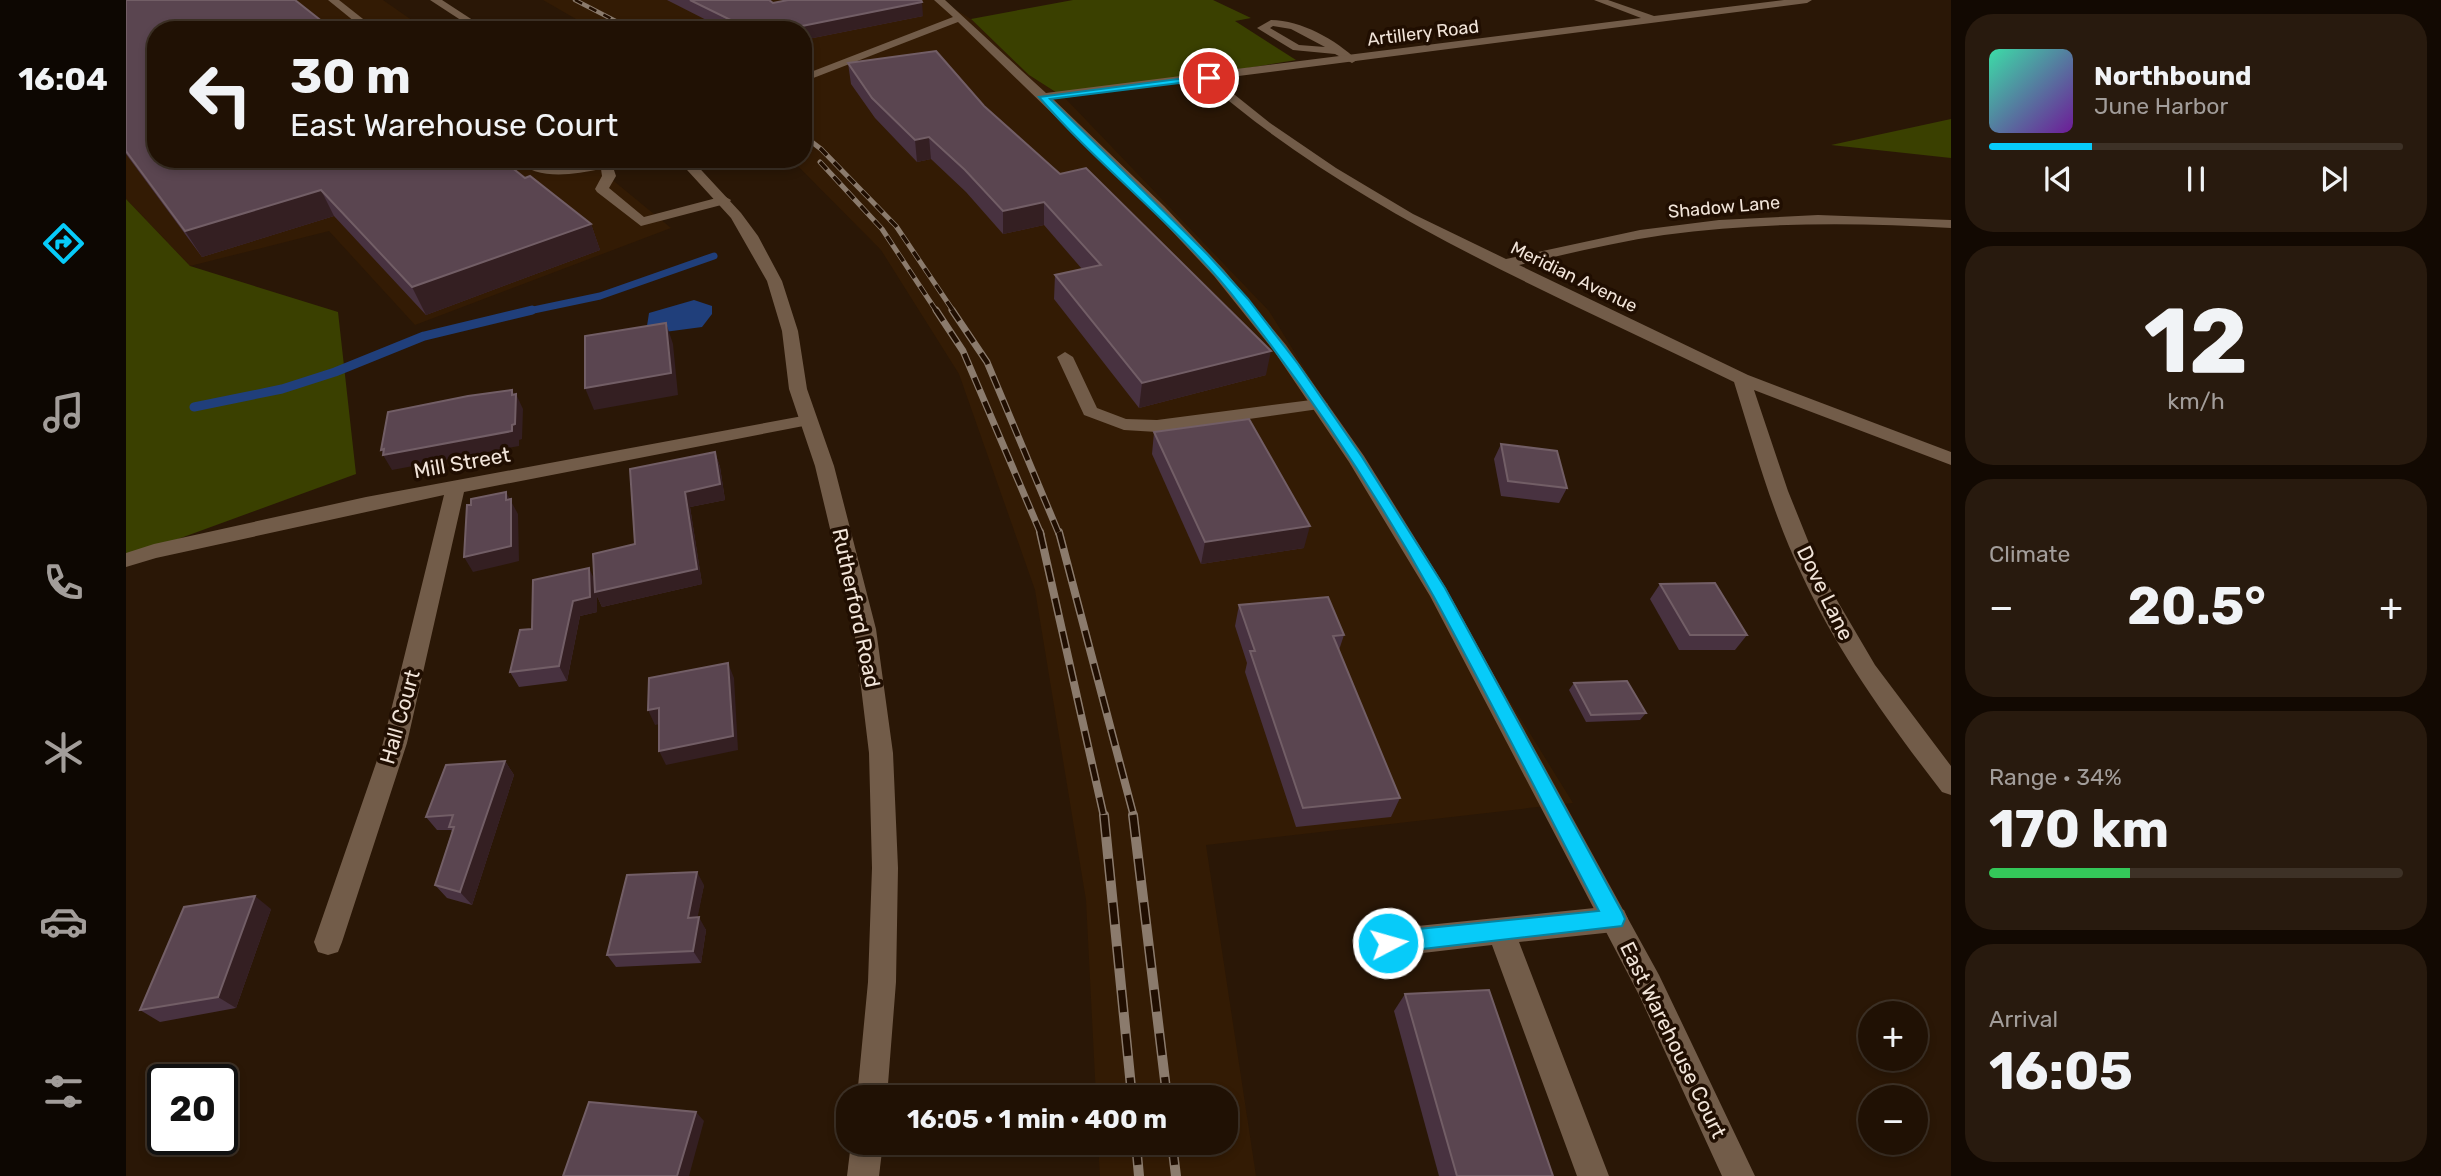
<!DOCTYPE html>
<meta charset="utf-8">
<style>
:root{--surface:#201104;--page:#281a0e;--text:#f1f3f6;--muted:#a29d9a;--line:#3d3126;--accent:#07cbf9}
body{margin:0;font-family:Rubik,sans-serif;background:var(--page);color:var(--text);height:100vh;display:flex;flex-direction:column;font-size:26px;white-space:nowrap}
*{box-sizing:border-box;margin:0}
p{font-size:23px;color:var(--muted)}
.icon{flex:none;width:38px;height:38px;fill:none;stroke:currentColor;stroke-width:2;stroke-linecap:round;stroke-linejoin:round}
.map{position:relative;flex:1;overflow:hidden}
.panel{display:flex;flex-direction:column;gap:14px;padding:14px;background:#120902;width:490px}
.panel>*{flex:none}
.top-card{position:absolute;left:21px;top:21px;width:665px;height:147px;border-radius:28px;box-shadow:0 4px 10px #0003,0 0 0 2px var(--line);background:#201104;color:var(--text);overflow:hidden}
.buttons{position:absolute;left:1732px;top:1001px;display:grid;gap:14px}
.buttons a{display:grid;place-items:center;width:70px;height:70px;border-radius:50%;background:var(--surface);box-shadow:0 4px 10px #0003,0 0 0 2px var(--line);font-size:35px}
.speed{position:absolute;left:21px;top:1064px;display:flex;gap:14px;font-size:35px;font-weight:700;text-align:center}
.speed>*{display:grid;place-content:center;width:91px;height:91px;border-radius:50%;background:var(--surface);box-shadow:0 4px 10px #0003,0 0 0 2px var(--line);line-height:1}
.speed .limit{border:4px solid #111;border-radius:10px;background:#fff;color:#111}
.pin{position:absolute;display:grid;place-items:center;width:60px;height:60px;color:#fff;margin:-30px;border:4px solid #fff;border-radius:50%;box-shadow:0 2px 7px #0007}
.me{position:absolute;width:77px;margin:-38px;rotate:84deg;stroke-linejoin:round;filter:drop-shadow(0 0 5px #0008)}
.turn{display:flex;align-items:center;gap:24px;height:147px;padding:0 28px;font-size:32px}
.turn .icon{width:91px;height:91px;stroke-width:2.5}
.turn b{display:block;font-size:49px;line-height:60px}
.big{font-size:52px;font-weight:700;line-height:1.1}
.panel .card{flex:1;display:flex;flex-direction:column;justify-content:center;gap:10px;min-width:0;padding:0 24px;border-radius:28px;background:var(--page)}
.panel .dial{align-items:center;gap:0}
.dial b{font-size:91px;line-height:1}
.song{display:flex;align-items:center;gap:21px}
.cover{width:84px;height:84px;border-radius:10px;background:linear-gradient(135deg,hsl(160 70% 55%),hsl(280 70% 35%))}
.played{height:7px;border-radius:4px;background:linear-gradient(90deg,var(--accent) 25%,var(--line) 25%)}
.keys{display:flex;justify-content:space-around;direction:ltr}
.heat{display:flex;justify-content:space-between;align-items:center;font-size:38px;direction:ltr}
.charge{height:10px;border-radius:5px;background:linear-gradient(90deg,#34c759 34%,var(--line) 0)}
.trip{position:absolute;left:710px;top:1085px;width:402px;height:70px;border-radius:28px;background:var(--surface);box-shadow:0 4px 10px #0003,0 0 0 2px var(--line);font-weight:700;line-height:70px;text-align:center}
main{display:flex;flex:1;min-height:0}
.dock{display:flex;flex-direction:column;width:126px;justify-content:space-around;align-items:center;background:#0d0702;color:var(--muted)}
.dock .icon{width:49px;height:49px}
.dock .active{color:var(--accent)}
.dock b{font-size:32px;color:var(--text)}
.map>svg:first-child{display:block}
.built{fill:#331b04}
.green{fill:#3a4000}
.water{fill:#203f7b}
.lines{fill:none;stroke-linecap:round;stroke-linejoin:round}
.stream-far1{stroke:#203f7b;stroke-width:7}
.stream{stroke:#203f7b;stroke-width:9}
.service{fill:#725c49;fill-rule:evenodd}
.minor{fill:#725c49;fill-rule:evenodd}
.tertiary{fill:#725c49;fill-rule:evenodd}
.rail-far4-casing{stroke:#8b7b6d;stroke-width:4.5}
.rail-far3-casing{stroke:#8b7b6d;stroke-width:5}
.rail-far2-casing{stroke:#8b7b6d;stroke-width:7}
.rail-far1-casing{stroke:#8b7b6d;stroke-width:8}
.rail-casing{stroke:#8b7b6d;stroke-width:10}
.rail-far4{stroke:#200e01;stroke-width:2.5;stroke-dasharray:8;stroke-linecap:butt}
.rail-far3{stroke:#200e01;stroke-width:3.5;stroke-dasharray:10;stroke-linecap:butt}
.rail-far2{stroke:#200e01;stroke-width:4.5;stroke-dasharray:13;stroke-linecap:butt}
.rail-far1{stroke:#200e01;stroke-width:5;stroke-dasharray:17;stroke-linecap:butt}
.rail{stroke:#200e01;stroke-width:7;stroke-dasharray:22;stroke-linecap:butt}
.wall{fill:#483240}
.shaded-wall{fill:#341f22}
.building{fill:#5a4550;stroke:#725e66;stroke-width:2}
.route{fill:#07cbf9;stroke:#0584a2;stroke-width:2}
.labels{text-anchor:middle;stroke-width:7;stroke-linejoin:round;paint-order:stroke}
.far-street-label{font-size:18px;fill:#f1e4d9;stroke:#200e01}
.street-label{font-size:21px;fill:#f1e4d9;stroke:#200e01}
</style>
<main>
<nav class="dock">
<b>16:04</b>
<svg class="icon active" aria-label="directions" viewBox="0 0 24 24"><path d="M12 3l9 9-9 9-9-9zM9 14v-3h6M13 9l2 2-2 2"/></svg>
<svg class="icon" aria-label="music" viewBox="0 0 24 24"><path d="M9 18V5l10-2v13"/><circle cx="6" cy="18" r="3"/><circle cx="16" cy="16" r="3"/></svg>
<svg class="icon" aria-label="phone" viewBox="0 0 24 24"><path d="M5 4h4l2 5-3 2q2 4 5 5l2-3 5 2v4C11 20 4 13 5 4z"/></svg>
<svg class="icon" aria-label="climate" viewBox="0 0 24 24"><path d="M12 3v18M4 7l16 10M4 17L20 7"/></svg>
<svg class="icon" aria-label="car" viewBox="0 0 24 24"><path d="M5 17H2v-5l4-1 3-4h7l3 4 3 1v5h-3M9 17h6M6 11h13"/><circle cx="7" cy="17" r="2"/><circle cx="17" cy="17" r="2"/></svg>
<svg class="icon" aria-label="filters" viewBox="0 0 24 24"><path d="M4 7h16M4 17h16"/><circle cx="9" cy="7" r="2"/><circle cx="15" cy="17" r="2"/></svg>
</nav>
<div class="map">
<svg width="1825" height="1176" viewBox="0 0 1825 1176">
<rect width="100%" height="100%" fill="#2a1706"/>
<g class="built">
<path d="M 0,0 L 257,0 L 300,30 L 30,30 L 30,159 L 461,159 L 545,228 L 289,325 L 203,231 L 64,266 L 0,199 Z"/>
<path d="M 417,0 L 814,0 L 845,19 L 903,75 L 939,98 L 1143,311 L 1447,803 L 1080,845 L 1130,1176 L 974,1176 L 972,1143 L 1101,1143 L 1101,1097 L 970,1097 L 960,900 L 909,590 L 833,374 L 755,250 L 665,159 L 677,159 L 677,30 L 469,30 Z"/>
</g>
<g class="green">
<path d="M 947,0 L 1087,0 L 1125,18 L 1109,21 L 1170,60 L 939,98 L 903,75 L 845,19 Z"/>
<path d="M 1825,119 L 1825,158 L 1705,145 Z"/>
<path d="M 0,199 L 64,266 L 212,312 L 230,474 L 0,558 Z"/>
</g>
<path class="water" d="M 568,300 L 586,306 L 586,314 L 576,327 L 531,333 L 521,326 L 523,313 Z"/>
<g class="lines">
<path class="stream-far1" d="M 398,312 L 474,296 L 588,256"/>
<path class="stream" d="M 68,407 L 156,389 L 209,372 L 298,336 L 406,310"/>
<g class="service">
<path d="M 202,0 L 213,0 L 251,30 L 239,30 Z"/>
<path d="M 1145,20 C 1175,20 1210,40 1231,60 L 1226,63 L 1209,54 L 1167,50 L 1131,28 ZM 1147,26 L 1165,29 L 1199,47 L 1173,45 L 1144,28 Z"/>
<path d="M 388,159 L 404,159 L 418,166 L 444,167 L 487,159 L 515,159 L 487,167 L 490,176 L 483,188 L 518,217 L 598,196 L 605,200 L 603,203 L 515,226 L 471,192 L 469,189 L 476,176 L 475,169 C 445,175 412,181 388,159 Z"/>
<path d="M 939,352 L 947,357 L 971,408 L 1000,419 L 1031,420 L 1193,399 L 1202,404 L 1193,409 L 1031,432 L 998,430 L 958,415 L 931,357 Z"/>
<path d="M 1488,906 L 1498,910 L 1502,919 L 1498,928 L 1488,932 L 1393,942 L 1483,1176 L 1451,1176 L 1366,945 L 1262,957 L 1252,953 L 1248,943 L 1252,933 L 1262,929 Z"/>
</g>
<g class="minor">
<path d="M 808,0 L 819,0 L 920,93 L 1515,18 L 1468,0 L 1482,0 L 1528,16 L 1658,0 L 1686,0 L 1681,3 L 1089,79 L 1144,123 L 1210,168 L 1287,214 L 1380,259 L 1514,230 L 1593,220 L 1692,215 L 1825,220 L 1825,228 C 1729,222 1634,222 1538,235 C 1489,242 1441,254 1393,265 L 1622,375 L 1825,452 L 1825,465 L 1628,390 L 1662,491 L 1695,573 L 1749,665 L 1825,766 L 1825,795 L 1816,792 C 1763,723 1711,652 1675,573 C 1646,512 1628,446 1608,382 C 1425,292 1233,215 1078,80 L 927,99 L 1038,206 L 1098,270 L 1160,345 L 1238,456 L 1320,588 L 1533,975 L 1629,1176 L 1596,1176 L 1513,995 L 1478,928 L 1304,596 L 1223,462 L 1148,351 L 1088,276 L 1028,212 L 832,22 L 677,82 L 677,75 L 827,17 Z"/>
<path d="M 682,415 L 688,416 L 691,420 L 688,424 L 338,492 L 281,743 L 216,942 L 212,952 L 202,955 L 192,952 L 188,942 L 257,743 L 318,495 L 30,558 L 0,567 L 0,553 L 28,544 L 240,497 Z"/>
</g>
<g class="tertiary">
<path d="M 304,0 L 316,0 L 362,30 L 350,30 Z"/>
<path d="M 551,159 L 565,159 L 615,213 L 632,236 L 656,281 L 672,331 L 681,389 L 708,466 L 750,629 L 767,753 L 772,868 L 770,982 L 761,1097 L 731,1097 L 742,982 L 746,868 L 743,753 L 728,629 L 689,466 L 663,389 L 656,331 L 641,281 L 605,218 Z"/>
<path d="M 725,1143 L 757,1143 L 753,1176 L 721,1176 Z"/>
</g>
<defs>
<g id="rail-far4">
<path d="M 449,0 L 507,30"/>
<path d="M 677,135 L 680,138"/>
</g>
<g id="rail-far3">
<path d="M 678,136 L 695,149 L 770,226 L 828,312"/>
<path d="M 694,162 L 756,229 L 811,312"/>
</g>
<g id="rail-far2">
<path d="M 810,310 L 837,351 L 915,534"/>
<path d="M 826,310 L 861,362 L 933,534"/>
</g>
<g id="rail-far1">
<path d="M 914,532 L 978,817"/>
<path d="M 933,532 L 1008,817"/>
</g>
<g id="rail">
<path d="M 978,815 L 1006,1097"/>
<path d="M 1007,815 L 1041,1097"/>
<path d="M 1010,1143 L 1013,1176"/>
<path d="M 1046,1143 L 1050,1176"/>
</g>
</defs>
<use href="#rail-far4" class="rail-far4-casing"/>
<use href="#rail-far3" class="rail-far3-casing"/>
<use href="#rail-far2" class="rail-far2-casing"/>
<use href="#rail-far1" class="rail-far1-casing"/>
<use href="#rail" class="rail-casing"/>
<use href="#rail-far4" class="rail-far4"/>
<use href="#rail-far3" class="rail-far3"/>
<use href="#rail-far2" class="rail-far2"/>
<use href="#rail-far1" class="rail-far1"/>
<use href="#rail" class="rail"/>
</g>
<g class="wall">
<path d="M 0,0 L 399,178 L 465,224 L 474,250 L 300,315 L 208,216 L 76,257 L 0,154 Z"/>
<path d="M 541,0 L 643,0 L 647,3 L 797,16 L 677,40 L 677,30 L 600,30 Z"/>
<path d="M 722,63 L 858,106 L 1140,375 L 1013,408 L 928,299 L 929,275 L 956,269 L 918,225 L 877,234 L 840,192 L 805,159 L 791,162 L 749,118 L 725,84 Z"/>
<path d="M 1028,432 L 1178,548 L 1075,564 L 1026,454 Z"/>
<path d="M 1375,444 L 1441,488 L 1433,503 L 1375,496 L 1368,459 Z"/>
<path d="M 589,452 L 594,467 L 599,500 L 564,507 L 576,584 L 476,607 L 471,596 L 471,612 L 454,616 L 441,681 L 393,687 L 384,672 L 406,629 L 468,579 L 509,544 Z"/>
<path d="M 1534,584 L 1621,635 L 1609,650 L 1553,650 L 1524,599 Z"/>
<path d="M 1113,605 L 1218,635 L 1213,650 L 1274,798 L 1265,817 L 1170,827 L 1119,672 L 1121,663 L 1109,626 Z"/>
<path d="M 1448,683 L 1520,713 L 1514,720 L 1460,722 L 1443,690 Z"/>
<path d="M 379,761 L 388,775 L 346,905 L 321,898 L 309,885 L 326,831 L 325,830 L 311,830 L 300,817 Z"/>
<path d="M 578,885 L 571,917 L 580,930 L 575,963 L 490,967 L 481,955 Z"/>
<path d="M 145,909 L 110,1008 L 34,1022 L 14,1010 Z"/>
<path d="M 1279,994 L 1427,1176 L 1313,1176 L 1268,1011 Z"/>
</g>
<g class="shaded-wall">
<path d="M 796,2 L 797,16 L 677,40 L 677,30 L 656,30 Z"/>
<path d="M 803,137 L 805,159 L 791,162 L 789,140 Z"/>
<path d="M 195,190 L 208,216 L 76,257 L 59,231 Z"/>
<path d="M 918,202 L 918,225 L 877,234 L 877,211 Z"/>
<path d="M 465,224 L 474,250 L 300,315 L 286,287 Z"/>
<path d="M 540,323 L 547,344 L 552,395 L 468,410 L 459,388 Z"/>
<path d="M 1145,351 L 1140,375 L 1013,408 L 1016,383 Z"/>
<path d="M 386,390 L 390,398 L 390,394 L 397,409 L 396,439 L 393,440 L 393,446 L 266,470 L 257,455 L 255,450 L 386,425 Z"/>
<path d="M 589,452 L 594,467 L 599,500 L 564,507 L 576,584 L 476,607 L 471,596 L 471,612 L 454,616 L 441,681 L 433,666 L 447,601 L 463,568 L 470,583 L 471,592 L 559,492 Z"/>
<path d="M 380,492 L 392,514 L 393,561 L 347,572 L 338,557 L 380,500 Z"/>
<path d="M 1184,526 L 1178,548 L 1075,564 L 1079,542 Z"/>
<path d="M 602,663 L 608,678 L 612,750 L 540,765 L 533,751 Z"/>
<path d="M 533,708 L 540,723 L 529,725 L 522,710 Z"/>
<path d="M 379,761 L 388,775 L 346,905 L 334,892 Z"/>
<path d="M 571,872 L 578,885 L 569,931 L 562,918 Z"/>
<path d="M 129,896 L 145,909 L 110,1008 L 92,997 Z"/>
<path d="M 573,917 L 580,930 L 575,963 L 567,951 Z"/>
<path d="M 570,1112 L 578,1121 L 563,1176 L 551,1176 Z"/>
</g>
<g class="building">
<path d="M 0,0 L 169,0 L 207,30 L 30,30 L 30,159 L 375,159 L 399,178 L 404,176 L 465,224 L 286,287 L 195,190 L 59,231 L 0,151 Z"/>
<path d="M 564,0 L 643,0 L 647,3 L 662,0 L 795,0 L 796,2 L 656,30 L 625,30 Z"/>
<path d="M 810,51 L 858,106 L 934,174 L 960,168 L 1145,351 L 1016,383 L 929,275 L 975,265 L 918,202 L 877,211 L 839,170 L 803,137 L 789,140 L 746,98 L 722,63 Z"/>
<path d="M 540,323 L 545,373 L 459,388 L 459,336 Z"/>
<path d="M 386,390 L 386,395 L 390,394 L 389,424 L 386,425 L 386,431 L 257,455 L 258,449 L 255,450 L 262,412 L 342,396 Z"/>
<path d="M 1123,419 L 1184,526 L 1079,542 L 1028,432 Z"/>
<path d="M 1375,444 L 1431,451 L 1441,488 L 1382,481 Z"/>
<path d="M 589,452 L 594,484 L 559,492 L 571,569 L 469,592 L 467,554 L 509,544 L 504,469 Z"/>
<path d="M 380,492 L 380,500 L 385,499 L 385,546 L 338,557 L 341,505 L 345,505 L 345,499 Z"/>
<path d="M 463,568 L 464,597 L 447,601 L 433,666 L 384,672 L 394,630 L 406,629 L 407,580 Z"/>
<path d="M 1589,583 L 1621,635 L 1564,635 L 1534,584 Z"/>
<path d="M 1202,597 L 1218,635 L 1207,636 L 1274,798 L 1177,808 L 1124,651 L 1129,651 L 1113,605 Z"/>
<path d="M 602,663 L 607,736 L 533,751 L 533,708 L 522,710 L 523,678 Z"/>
<path d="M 1501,681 L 1520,713 L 1465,715 L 1448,683 Z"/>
<path d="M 379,761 L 334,892 L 309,885 L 328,827 L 323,827 L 327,815 L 300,817 L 320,765 Z"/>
<path d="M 571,872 L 562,918 L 573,917 L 567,951 L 481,955 L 501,875 Z"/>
<path d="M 129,896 L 92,997 L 14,1010 L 58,907 Z"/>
<path d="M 1363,990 L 1427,1176 L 1331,1176 L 1279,994 Z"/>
<path d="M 463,1102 L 570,1112 L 551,1176 L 437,1176 Z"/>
</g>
<path class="route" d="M 1083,75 L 1086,79 L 924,99 L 1082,255 L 1122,299 L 1172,364 L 1236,457 L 1319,588 L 1496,912 L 1499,919 L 1496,926 L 1262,953 L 1255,950 L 1252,943 L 1255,935 L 1262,932 L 1473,911 C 1418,806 1365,701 1308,597 C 1252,496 1186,397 1115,306 C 1056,229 976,170 913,97 Z"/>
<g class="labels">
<g class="far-street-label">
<text transform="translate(1297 33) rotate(-7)" y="6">Artillery Road</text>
<text transform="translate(1598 207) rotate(-5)" y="6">Shadow Lane</text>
<text transform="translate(1448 277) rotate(26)" y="6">Meridian Avenue</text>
</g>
<g class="street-label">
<text transform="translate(336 463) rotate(-10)" y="7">Mill Street</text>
<text transform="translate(1699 593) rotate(64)" y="7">Dove Lane</text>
<text transform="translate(730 608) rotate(78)" y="7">Rutherford Road</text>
<text transform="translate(274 717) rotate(-74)" y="7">Hall Court</text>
<text transform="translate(1547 1040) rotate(64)" y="7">East Warehouse Court</text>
</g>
</g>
</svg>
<div class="buttons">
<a>+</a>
<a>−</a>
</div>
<div class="speed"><div class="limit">20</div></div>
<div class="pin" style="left:1083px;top:78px;background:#d93025"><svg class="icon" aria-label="arrive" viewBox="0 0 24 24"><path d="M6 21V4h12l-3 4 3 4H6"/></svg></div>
<svg class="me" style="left:1262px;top:943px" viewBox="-20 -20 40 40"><circle r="17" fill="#07cbf9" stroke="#fff" stroke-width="3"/><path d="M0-11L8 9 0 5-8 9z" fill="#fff"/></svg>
<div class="trip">16:05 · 1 min · 400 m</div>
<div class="top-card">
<div class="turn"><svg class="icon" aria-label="left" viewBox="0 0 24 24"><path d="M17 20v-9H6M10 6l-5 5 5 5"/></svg><div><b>30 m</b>East Warehouse Court</div></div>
</div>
</div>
<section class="panel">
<div class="card">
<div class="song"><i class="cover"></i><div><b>Northbound</b><p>June Harbor</p></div></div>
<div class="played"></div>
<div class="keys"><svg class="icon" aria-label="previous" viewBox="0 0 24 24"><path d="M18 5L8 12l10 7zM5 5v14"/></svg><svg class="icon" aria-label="pause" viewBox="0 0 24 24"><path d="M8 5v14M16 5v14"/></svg><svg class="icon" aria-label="next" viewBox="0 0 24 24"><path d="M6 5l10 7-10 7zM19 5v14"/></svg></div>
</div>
<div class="card dial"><b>12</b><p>km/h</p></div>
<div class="card"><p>Climate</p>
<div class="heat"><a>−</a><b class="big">20.5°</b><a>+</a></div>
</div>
<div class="card"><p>Range · 34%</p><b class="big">170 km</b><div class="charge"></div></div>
<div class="card"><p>Arrival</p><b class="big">16:05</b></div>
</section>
</main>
